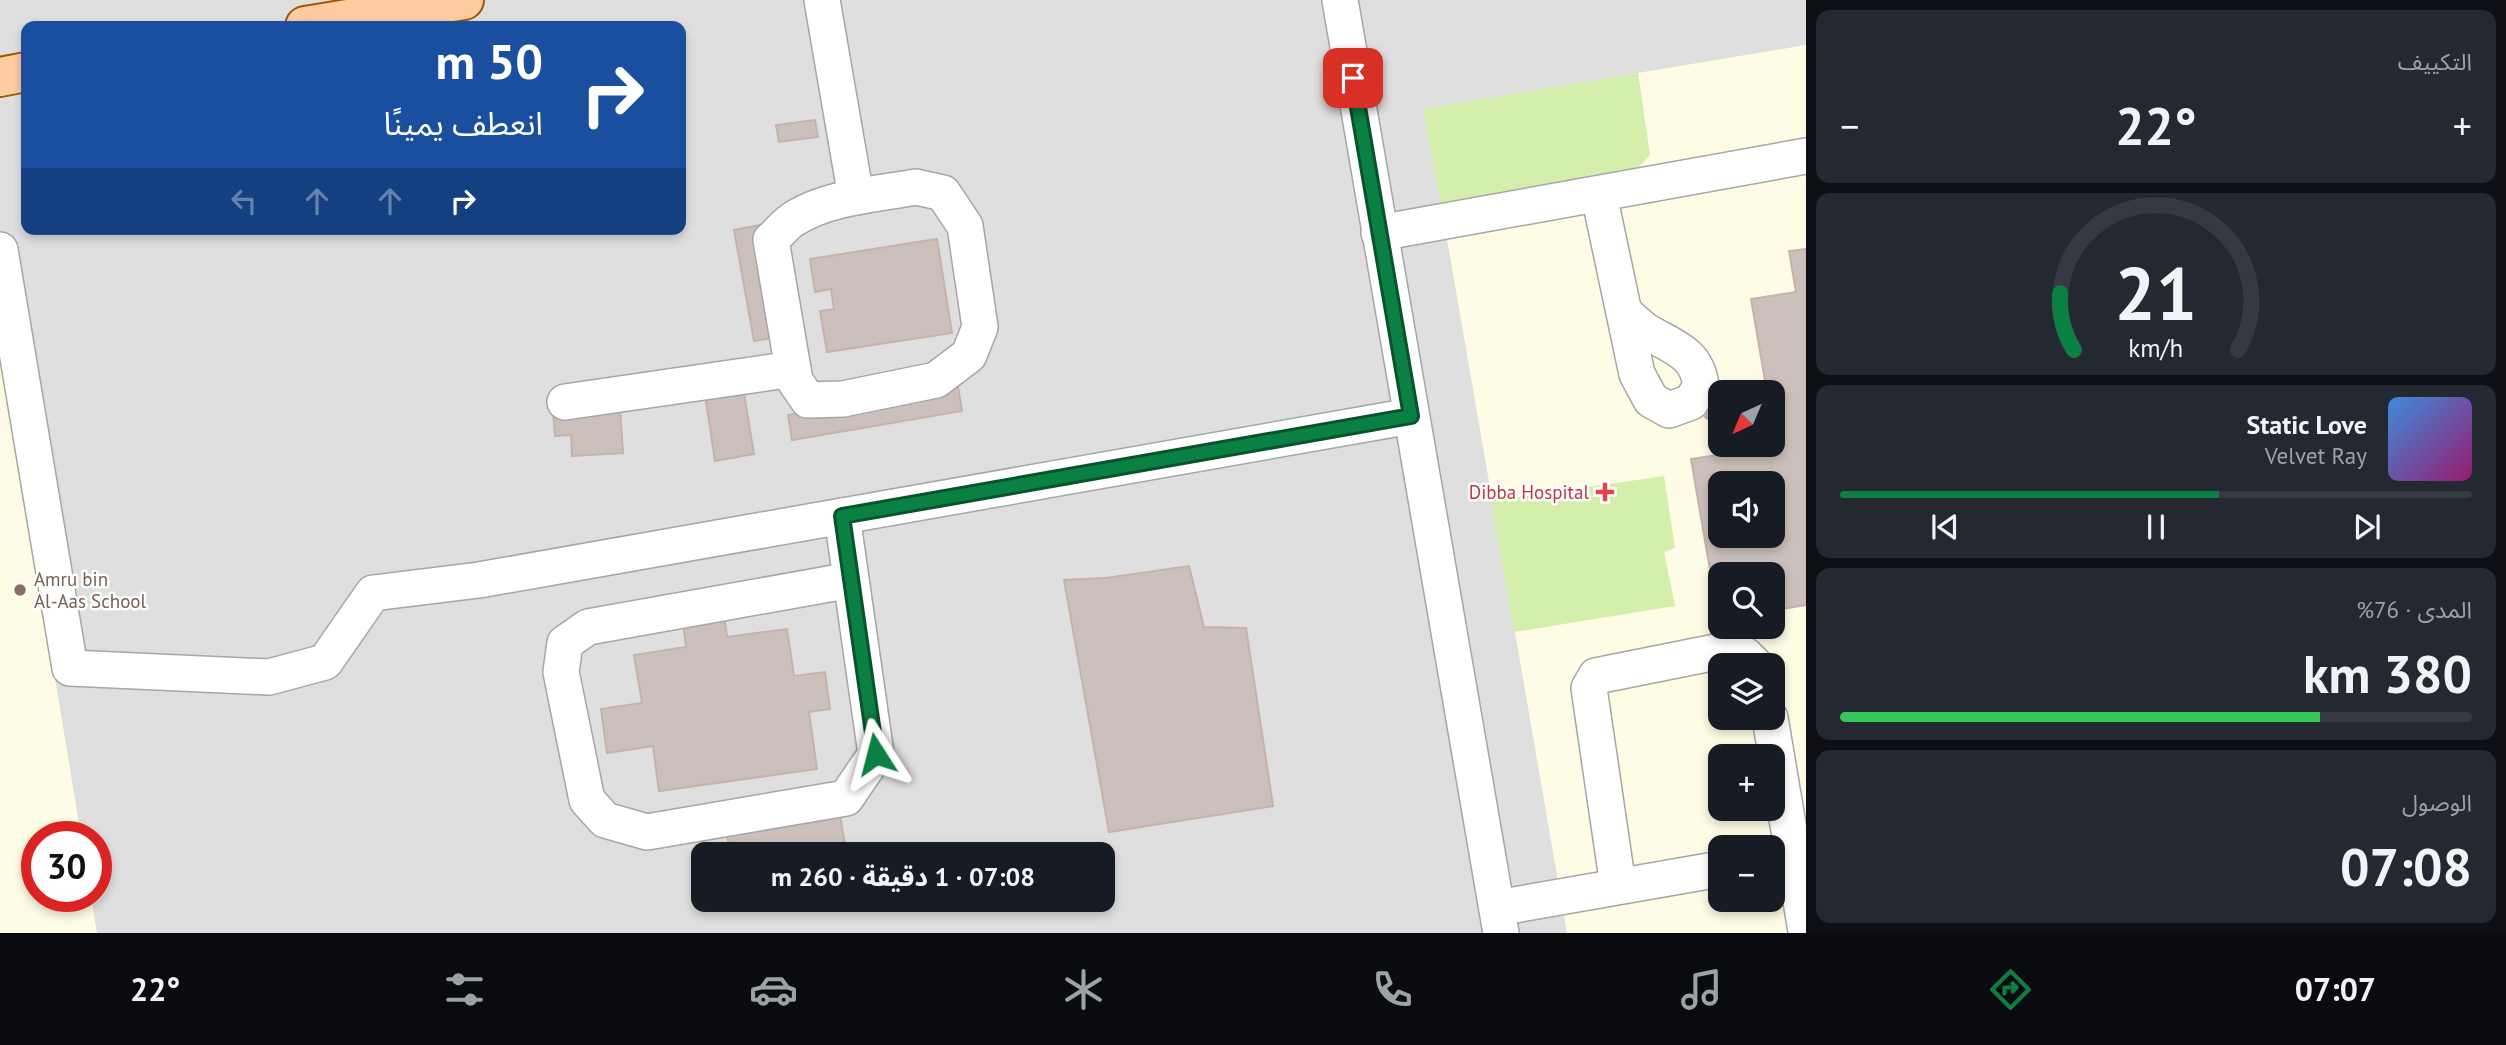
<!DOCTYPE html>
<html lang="ar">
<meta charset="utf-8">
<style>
:root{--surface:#171b24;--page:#242831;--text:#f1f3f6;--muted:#9ea1a6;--line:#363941;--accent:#0b8043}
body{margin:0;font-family:"PT Sans","Noto Sans Arabic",sans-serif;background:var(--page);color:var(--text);direction:rtl;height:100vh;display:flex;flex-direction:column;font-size:26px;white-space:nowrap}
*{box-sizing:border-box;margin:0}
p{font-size:23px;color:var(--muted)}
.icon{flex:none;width:38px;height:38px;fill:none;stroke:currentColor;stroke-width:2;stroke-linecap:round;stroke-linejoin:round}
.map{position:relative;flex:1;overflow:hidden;direction:ltr}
.side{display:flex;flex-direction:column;gap:10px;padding:10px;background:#0d0f14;width:700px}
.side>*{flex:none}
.guide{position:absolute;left:21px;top:21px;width:665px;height:214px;border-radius:14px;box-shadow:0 4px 10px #0003;direction:rtl;background:#1a4fa0;color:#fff;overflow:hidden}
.needle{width:46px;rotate:224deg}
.buttons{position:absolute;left:1708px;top:380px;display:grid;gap:14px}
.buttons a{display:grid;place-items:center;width:77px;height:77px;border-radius:14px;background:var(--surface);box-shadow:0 4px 10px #0003;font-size:35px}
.speed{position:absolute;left:21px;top:821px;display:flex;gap:14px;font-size:35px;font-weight:700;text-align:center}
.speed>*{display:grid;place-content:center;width:91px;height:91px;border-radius:50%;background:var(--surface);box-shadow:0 4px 10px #0003;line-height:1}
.speed .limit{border:10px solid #d22;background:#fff;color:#111}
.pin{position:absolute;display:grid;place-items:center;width:60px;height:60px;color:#fff;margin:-30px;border-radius:14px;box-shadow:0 4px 10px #0006}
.me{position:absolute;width:77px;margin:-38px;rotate:351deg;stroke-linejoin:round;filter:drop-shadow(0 0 5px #0008)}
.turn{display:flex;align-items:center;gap:24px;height:147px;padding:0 28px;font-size:32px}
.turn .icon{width:91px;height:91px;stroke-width:2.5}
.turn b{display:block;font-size:49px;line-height:60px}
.lanes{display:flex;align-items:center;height:66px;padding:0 28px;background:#0003;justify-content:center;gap:35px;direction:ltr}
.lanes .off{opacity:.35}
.big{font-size:52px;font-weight:700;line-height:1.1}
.side .card{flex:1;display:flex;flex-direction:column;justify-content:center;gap:10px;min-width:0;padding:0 24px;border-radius:14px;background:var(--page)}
.side .dial{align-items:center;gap:0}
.dial svg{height:182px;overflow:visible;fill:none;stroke:var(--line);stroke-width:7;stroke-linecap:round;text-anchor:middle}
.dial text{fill:var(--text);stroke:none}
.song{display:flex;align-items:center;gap:21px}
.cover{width:84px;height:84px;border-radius:10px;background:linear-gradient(135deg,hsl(210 70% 55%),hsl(320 70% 35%))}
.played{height:7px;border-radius:4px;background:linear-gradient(90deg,var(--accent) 60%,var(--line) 60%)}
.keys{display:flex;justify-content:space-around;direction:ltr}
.heat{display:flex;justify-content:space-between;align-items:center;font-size:38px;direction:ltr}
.charge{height:10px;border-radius:5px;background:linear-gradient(90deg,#34c759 76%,var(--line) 0)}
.trip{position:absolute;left:691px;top:842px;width:424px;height:70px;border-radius:14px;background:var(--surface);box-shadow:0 4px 10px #0003;font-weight:700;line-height:70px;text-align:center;direction:rtl}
.menu{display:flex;height:112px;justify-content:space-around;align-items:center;background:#090b0e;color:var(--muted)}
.menu .icon{width:49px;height:49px}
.menu .selected{color:var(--accent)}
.menu b{font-size:32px;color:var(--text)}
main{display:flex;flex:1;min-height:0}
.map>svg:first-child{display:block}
.residential{fill:#e0dfdf;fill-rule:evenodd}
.education{fill:#fffce5;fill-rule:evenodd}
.grass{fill:#d4eeac}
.building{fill:#cbc0bb;stroke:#c5b2a9;stroke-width:2;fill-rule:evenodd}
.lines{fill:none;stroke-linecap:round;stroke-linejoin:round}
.minor-casing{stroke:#a6a6a6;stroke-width:38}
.primary-casing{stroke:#a05800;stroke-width:42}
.minor{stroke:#fff;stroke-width:35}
.primary{stroke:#ffcba1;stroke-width:38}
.route-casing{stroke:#07532c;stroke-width:18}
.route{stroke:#0b8043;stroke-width:12}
.health-dot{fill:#e0444e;stroke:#fff;stroke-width:2.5}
.education-dot{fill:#8d6e63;stroke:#fff;stroke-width:2.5}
.labels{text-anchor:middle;stroke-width:5;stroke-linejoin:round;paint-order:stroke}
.health-label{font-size:19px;fill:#be3a42;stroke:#fff;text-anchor:end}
.education-label{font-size:19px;fill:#785e54;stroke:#fff;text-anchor:start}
</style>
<main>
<section class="side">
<div class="card"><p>التكييف</p>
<div class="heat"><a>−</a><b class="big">22°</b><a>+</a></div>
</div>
<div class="card dial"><svg viewBox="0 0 100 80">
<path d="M14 69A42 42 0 1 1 86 69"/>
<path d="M14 69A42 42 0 0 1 8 44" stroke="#0b8043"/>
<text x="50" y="56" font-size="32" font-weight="700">21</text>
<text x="50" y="72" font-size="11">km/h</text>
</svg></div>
<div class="card">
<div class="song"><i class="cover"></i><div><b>Static Love</b><p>Velvet Ray</p></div></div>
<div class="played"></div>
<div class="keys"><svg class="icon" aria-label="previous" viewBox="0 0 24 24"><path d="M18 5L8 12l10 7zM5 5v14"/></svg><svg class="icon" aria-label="pause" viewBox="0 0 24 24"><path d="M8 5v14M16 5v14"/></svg><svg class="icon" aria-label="next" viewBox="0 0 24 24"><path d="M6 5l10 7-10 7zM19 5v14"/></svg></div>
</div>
<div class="card"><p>المدى · 76%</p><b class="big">380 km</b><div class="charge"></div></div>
<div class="card"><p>الوصول</p><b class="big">07:08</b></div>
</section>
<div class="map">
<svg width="1806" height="933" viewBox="0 0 1806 933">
<rect width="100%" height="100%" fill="#f2eee8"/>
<path class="residential" d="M 0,0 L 1806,0 L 1806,933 L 0,933 ZM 26,26 L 681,26 L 681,229 L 26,229 ZM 1720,392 L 1773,392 L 1773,444 L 1720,444 ZM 1720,483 L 1773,483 L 1773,536 L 1720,536 ZM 1720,574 L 1773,574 L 1773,626 L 1720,626 ZM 1720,665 L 1773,665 L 1773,718 L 1720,718 ZM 1720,756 L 1773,756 L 1773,808 L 1720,808 ZM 37,836 L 96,836 L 96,896 L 37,896 ZM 1720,847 L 1773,847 L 1773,900 L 1720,900 ZM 704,854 L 1102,854 L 1102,900 L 704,900 Z"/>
<g class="education">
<path d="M 1806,45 L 1806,933 L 1567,933 L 1441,204 L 1423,109 ZM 1720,392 L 1773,392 L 1773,444 L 1720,444 ZM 1720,483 L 1773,483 L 1773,536 L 1720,536 ZM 1720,574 L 1773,574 L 1773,626 L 1720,626 ZM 1720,665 L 1773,665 L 1773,718 L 1720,718 ZM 1720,756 L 1773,756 L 1773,808 L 1720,808 ZM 1720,847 L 1773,847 L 1773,900 L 1720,900 Z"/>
<path d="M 0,344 L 81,836 L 37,836 L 37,896 L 91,896 L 97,933 L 0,933 Z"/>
</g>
<g class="grass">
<path d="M 1638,73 L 1650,155 L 1636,170 L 1441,204 L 1423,109 Z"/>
<path d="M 1664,476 L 1675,548 L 1664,552 L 1675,606 L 1514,632 L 1491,501 Z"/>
</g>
<g class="building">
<path d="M 815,120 L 818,137 L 779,142 L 776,125 Z"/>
<path d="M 760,225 L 780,337 L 754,341 L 734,230 Z"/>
<path d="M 937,239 L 952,333 L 827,352 L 820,311 L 834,309 L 831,289 L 815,292 L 810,259 Z"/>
<path d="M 1806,249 L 1806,605 L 1782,609 L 1777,582 L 1773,583 L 1773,574 L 1720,574 L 1720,592 L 1714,593 L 1691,459 L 1724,454 L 1723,444 L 1773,444 L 1773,392 L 1767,392 L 1751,299 L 1796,292 L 1789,251 ZM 1720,483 L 1773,483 L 1773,536 L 1720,536 Z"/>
<path d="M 958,387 L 962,411 L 792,440 L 788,415 Z"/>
<path d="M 743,388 L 754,454 L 715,461 L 705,394 Z"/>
<path d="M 1720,395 L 1720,430 L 1720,427 L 1705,417 Z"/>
<path d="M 620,408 L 623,453 L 572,456 L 571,435 L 555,436 L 553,412 Z"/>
<path d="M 1189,566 L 1204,627 L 1246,628 L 1273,806 L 1109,832 L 1064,580 L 1106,578 Z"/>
<path d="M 723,608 L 727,637 L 787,629 L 794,676 L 825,672 L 830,709 L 809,712 L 817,769 L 659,791 L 653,746 L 607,753 L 601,709 L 642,703 L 634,655 L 686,647 L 682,613 Z"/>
<path d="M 840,816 L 845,844 L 791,854 L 731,854 L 727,836 Z"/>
</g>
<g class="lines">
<defs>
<g id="minor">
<path d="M 822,0 L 856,197"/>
<path d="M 1340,0 L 1501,933"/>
<path d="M 916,187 L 943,193 L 965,226 L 980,327 L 969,355 L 936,380 L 843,399 L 808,400 L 795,381 L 771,240 C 779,233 786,223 795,218 C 829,197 877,194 916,187 Z"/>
<path d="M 1599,195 L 1637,374 L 1651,400 L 1669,410 L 1691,402 L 1701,386 C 1697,354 1676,348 1651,334 C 1641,329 1633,320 1625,313"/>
<path d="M 1379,233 L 1806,156"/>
<path d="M 0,250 L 70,668 L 269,677 L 325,662 L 373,593 L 479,580 L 1411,416"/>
<path d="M 565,402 L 793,369"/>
<path d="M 842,516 L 876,754 L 846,798 L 647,832 L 605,820 L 587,800 L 561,672 L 565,643 L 588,627 L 851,580"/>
<path d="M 1770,718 L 1806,931"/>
<path d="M 1618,886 L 1589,688 L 1596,676 L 1726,650 L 1745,655 L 1755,665"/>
<path d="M 1497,908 L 1720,869"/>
</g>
<g id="primary">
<path d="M 305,26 L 464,0"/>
<path d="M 0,77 L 26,72"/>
</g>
</defs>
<use href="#minor" class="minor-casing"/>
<use href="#primary" class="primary-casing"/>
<use href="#minor" class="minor"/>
<use href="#primary" class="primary"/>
</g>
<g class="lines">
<defs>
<path id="route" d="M 876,754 L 842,516 L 1411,416 L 1353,78"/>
</defs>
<use href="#route" class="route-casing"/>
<use href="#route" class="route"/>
</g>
<path class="health-dot" d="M1601.5 481.5h7v7h7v7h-7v7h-7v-7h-7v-7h7z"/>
<circle class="education-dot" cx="20" cy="590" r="7"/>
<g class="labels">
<g class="health-label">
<text x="1589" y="499">Dibba Hospital</text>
</g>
<g class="education-label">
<text x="34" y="586">Amru bin<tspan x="34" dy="22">Al-Aas School</tspan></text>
</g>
</g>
</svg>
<div class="buttons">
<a><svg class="needle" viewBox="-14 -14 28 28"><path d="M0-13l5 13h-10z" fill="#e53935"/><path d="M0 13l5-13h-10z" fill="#9ea1a6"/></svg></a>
<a><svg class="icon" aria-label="sound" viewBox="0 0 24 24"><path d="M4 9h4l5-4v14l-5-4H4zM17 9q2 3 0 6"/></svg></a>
<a><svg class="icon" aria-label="search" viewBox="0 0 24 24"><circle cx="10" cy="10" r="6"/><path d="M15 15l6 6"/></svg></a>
<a><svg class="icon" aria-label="layers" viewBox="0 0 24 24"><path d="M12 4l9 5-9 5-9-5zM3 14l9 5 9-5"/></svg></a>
<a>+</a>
<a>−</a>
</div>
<div class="speed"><div class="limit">30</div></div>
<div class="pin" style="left:1353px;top:78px;background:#d93025"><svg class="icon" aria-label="arrive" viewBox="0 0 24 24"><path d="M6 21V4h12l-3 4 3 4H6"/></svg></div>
<svg class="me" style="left:876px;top:754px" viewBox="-20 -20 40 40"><path d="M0-17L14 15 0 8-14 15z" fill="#0b8043" stroke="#fff" stroke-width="4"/></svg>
<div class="trip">07:08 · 1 دقيقة · 260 m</div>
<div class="guide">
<div class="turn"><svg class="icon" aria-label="right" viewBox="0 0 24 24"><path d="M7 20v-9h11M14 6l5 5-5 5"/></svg><div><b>50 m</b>انعطف يمينًا</div></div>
<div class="lanes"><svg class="icon off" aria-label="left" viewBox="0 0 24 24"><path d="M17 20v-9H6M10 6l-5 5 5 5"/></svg><svg class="icon off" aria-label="ahead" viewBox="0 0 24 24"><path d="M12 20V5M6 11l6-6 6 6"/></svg><svg class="icon off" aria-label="ahead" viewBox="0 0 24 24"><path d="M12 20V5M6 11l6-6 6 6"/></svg><svg class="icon" aria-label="right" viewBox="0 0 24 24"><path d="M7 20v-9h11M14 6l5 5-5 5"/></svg></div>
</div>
</div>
</main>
<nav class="menu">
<b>07:07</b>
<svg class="icon selected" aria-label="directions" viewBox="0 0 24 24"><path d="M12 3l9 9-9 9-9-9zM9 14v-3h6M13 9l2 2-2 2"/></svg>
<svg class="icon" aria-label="music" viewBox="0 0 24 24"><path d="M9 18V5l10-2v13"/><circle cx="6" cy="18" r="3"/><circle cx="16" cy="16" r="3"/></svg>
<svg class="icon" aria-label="phone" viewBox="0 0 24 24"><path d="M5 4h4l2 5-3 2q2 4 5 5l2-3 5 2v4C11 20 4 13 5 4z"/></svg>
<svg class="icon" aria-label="climate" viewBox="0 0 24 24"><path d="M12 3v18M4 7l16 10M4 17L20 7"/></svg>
<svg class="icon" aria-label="car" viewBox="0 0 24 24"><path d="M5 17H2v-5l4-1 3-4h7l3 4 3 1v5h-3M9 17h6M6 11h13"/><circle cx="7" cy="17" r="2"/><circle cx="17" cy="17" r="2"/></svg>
<svg class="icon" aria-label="filters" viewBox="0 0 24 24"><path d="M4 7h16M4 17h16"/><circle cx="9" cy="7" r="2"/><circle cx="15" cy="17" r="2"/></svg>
<b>22°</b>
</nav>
